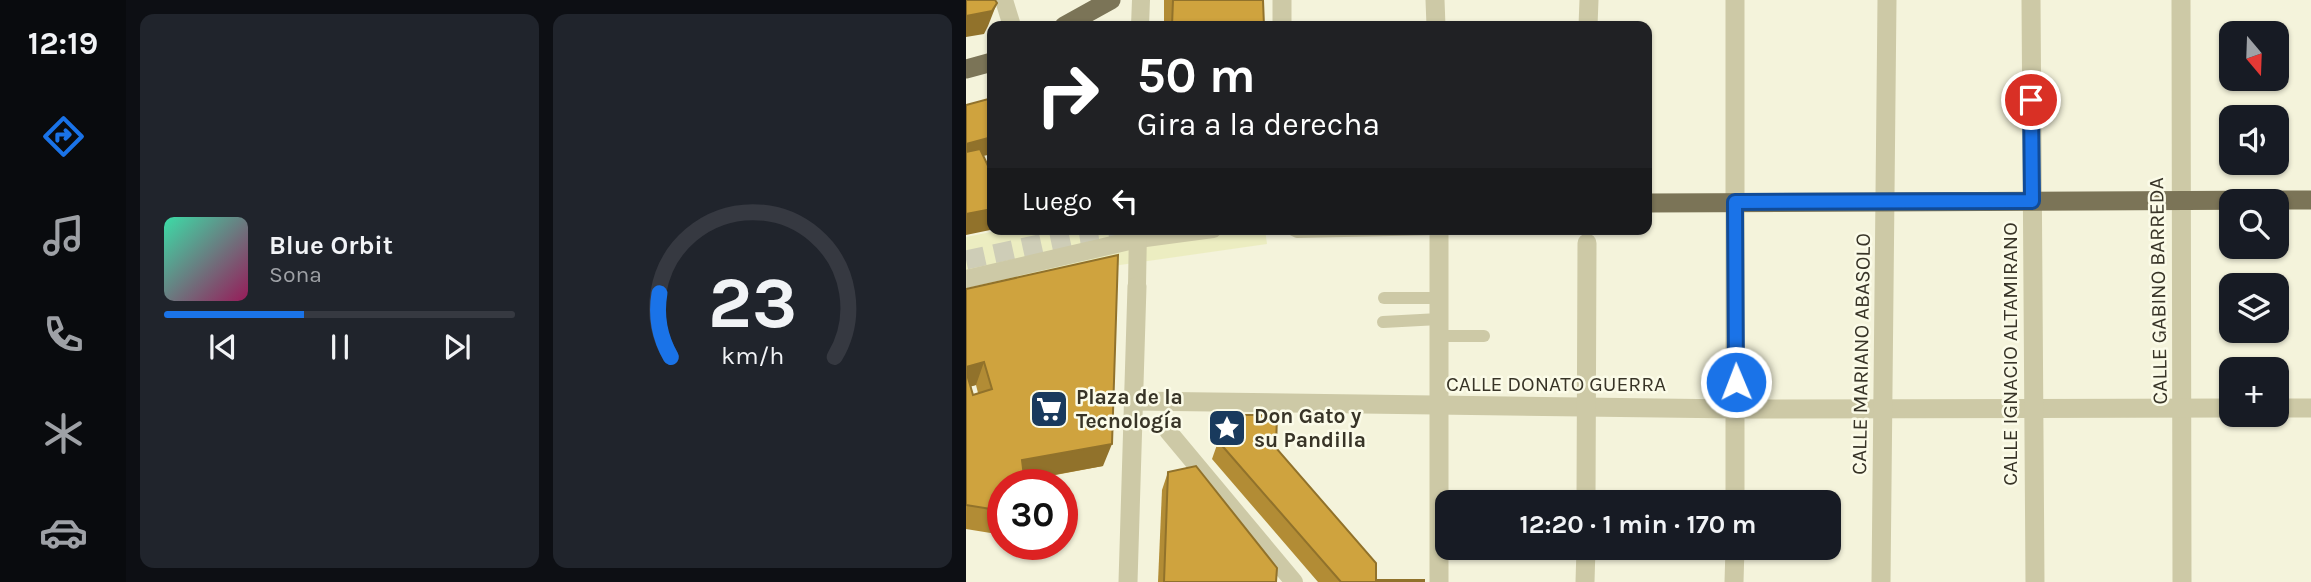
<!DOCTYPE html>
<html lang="es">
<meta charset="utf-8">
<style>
:root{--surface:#171b24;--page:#20242c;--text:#f1f3f6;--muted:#9ea1a6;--line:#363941;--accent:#1a73e8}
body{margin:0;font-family:Karla,sans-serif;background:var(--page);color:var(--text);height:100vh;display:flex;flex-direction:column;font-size:26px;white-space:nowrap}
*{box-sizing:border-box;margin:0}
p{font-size:23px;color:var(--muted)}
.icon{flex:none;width:38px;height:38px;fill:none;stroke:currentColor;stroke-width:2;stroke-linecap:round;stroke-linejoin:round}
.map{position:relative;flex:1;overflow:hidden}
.panel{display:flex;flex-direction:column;gap:14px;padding:14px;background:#0d0f14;width:840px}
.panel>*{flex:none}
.top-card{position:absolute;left:21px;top:21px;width:665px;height:214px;border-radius:14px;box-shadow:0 2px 5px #0004;background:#202124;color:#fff;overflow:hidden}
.needle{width:46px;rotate:161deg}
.fabs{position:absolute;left:1253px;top:21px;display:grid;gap:14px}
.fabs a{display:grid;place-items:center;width:70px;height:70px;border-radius:14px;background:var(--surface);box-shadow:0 2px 5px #0004;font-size:35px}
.speed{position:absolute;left:21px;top:469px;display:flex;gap:14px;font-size:35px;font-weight:700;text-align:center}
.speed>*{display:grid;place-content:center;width:91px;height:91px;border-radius:50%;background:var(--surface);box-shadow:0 2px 5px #0004;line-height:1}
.speed .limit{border:10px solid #d22;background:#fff;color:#111}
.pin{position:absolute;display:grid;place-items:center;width:60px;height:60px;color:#fff;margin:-30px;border:4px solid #fff;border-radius:50%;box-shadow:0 2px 7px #0007}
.me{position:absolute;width:77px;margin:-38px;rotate:359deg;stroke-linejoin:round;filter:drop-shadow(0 0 5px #0008)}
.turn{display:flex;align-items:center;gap:24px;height:147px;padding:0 35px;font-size:32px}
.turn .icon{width:91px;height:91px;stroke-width:2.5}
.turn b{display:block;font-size:49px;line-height:60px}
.then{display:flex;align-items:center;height:66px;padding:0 35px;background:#0003;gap:14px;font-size:26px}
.panel .card{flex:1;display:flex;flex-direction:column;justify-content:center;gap:10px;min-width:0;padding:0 24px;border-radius:14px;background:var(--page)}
.panel .dial{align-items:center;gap:0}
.dial svg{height:182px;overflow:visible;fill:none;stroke:var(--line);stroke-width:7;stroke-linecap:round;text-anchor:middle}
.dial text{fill:var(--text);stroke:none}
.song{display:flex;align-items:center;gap:21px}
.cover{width:84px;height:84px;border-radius:10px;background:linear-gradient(135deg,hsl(160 70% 55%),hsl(330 70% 35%))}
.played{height:7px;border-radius:4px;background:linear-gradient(90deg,var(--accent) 40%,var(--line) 40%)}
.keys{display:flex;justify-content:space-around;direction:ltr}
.panel .tiles{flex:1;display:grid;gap:14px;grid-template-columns:repeat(2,1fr)}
.trip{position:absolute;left:469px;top:490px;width:406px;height:70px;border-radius:14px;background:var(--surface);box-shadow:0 2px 5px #0004;font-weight:700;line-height:70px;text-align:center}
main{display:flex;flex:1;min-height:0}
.menu{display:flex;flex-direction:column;width:126px;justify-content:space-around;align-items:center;background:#090b0e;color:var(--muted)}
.menu .icon{width:49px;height:49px}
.menu .on{color:var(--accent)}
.menu b{font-size:32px;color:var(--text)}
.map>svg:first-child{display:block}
.plaza{fill:#ecedc1}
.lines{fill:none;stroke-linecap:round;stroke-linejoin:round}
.primary-tunnel{stroke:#cecdb7;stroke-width:19;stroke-dasharray:19 10;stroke-linecap:butt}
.service{stroke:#cdc9a6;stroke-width:12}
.pedestrian{stroke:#cdc9a6;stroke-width:18}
.minor{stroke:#cdc9a6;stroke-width:19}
.tertiary{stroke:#cdc9a6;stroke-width:19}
.primary{stroke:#7b7457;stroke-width:19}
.wall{fill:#b28c35;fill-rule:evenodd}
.shaded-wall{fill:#91722b}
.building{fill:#cfa33e;stroke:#91722b;stroke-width:2}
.route-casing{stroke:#114b97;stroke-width:18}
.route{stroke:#1a73e8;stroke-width:12}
.labels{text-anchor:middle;stroke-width:5;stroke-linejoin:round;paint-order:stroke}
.street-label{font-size:21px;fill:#383427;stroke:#fbfbe8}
.poi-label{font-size:21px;font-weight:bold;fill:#383427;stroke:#fbfbe8;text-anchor:start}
</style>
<main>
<nav class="menu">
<b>12:19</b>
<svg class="icon on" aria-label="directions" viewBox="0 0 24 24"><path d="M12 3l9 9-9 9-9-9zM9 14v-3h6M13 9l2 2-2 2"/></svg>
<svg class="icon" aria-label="music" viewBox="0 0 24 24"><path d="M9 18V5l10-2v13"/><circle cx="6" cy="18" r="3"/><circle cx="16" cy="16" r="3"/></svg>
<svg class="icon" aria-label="phone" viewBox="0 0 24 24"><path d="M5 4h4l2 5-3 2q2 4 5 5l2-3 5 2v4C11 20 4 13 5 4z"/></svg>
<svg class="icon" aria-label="climate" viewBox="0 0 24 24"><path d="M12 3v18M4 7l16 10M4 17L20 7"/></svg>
<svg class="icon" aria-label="car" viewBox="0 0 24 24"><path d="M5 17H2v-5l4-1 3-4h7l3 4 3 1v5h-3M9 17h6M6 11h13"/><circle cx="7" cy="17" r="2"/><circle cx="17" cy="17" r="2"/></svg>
</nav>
<section class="panel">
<div class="tiles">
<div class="card">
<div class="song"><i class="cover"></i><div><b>Blue Orbit</b><p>Sona</p></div></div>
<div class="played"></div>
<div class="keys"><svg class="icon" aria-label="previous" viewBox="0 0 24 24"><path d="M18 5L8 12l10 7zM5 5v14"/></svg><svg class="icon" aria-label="pause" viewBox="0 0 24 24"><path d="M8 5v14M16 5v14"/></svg><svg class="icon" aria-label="next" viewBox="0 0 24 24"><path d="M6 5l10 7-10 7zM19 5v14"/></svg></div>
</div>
<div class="card dial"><svg viewBox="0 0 100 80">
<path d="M14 69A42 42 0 1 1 86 69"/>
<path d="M14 69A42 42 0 0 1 9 41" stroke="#1a73e8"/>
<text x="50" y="56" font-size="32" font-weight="700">23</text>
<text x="50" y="72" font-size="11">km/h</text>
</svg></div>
</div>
</section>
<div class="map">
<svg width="1345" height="582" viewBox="0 0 1345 582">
<rect width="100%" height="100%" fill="#f4f3db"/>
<path class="plaza" d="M 40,229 L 299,229 L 301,244 L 147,266 L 0,304 L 0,237 Z"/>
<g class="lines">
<path class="primary-tunnel" d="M 0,260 L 105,237 L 161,229"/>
<g class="service">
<path d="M 325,229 L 331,232 L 473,229"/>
<path d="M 418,298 L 473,298"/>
<path d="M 417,322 L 473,319"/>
<path d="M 472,336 L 518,336"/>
</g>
<g class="pedestrian">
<path d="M 38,0 L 46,26"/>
<path d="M 174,26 L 175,0"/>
<path d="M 0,279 L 172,239 L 247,229"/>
<path d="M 171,286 L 172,229"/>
<path d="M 202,431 L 328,582"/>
</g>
<g class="minor">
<path d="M 316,0 L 316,26"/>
<path d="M 469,0 L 470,26"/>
<path d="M 769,0 L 769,502"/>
<path d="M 1215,0 L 1216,582"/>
<path d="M 622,26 L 623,0"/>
<path d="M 166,401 L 770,409 L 1265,408"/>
<path d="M 1311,408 L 1345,408"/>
<path d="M 620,502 L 621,243"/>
<path d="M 162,582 L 171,286"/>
<path d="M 473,582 L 473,229"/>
<path d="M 619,582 L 620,548"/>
<path d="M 768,582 L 769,548"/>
<path d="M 915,582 L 921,0"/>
</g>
<path class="tertiary" d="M 1065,0 L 1069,582"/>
<g class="primary">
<path d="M 98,26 L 145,0"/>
<path d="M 0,69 L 26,62"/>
<path d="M 681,203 L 1345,200"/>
</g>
</g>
<g class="wall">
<path d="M 198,0 L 297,0 L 298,26 L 198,26 Z"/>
<path d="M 0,289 L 137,466 L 37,485 L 37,535 L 0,529 ZM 10,385 L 12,393 L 7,395 L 5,386 Z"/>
<path d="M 260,415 L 310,448 L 410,580 L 458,582 L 352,582 L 246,459 L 252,442 L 253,433 Z"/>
<path d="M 202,472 L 310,582 L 192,582 L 196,490 Z"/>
</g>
<g class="shaded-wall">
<path d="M 31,3 L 22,26 L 18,34 L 0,37 L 0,16 Z"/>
<path d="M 26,137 L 26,154 L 0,160 L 0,144 Z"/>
<path d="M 26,209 L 26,229 L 29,229 L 0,235 L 0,214 Z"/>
<path d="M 18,362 L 10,385 L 0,388 L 0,367 Z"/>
<path d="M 146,444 L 137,466 L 48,482 L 56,460 Z"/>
</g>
<g class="building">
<path d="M 0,0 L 29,0 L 31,3 L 26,11 L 0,16 Z"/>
<path d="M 207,0 L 297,0 L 298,26 L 206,26 Z"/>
<path d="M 26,98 L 26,137 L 0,144 L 0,105 Z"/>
<path d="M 14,149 L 23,168 L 26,171 L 26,209 L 0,214 L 0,152 Z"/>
<path d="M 152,255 L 146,444 L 56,460 L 59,485 L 37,485 L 37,511 L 0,505 L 0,371 L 7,395 L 26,389 L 18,362 L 0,367 L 0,289 Z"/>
<path d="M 260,415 L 311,415 L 310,448 L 410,563 L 410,580 L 458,580 L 458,582 L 375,582 L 252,441 L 258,430 Z"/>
<path d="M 230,466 L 311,568 L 310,582 L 198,582 L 202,472 Z"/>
</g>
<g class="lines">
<defs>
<path id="route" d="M 770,382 L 769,202 L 1066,201 L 1065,100"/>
</defs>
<use href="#route" class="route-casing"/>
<use href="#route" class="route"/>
</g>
<defs>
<symbol id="supermarket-square" viewBox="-11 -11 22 22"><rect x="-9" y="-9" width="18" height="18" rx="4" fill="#193a5d" stroke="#fbfbe8"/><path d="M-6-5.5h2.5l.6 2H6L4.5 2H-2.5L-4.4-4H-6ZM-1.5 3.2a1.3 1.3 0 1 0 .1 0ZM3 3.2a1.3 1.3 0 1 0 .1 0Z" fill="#fff"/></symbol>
<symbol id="sight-square" viewBox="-11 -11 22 22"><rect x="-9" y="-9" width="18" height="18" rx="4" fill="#193a5d" stroke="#fbfbe8"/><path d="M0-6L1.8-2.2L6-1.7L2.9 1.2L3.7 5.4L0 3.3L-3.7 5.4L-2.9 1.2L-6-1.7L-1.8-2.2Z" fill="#fff"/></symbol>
</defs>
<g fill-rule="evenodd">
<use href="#supermarket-square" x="61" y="387" width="44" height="44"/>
<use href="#sight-square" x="239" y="406" width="44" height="44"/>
</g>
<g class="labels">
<g class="street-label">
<text transform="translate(1192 291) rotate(-91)" y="7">CALLE GABINO BARREDA</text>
<text transform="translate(895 354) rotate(-89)" y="7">CALLE MARIANO ABASOLO</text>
<text transform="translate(1044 354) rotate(-90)" y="7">CALLE IGNACIO ALTAMIRANO</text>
<text x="590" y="391">CALLE DONATO GUERRA</text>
</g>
<g class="poi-label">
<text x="110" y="404">Plaza de la<tspan x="110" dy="24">Tecnología</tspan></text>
<text x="288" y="423">Don Gato y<tspan x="288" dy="24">su Pandilla</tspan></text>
</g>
</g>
</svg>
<div class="fabs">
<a><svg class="needle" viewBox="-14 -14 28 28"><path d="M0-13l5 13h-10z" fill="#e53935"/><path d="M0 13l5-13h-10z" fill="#9ea1a6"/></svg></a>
<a><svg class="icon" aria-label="sound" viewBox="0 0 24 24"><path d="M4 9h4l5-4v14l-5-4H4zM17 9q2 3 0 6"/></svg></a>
<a><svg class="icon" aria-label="search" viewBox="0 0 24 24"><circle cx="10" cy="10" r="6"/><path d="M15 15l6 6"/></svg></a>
<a><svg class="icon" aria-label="layers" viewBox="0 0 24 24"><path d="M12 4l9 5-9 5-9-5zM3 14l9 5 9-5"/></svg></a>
<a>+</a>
</div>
<div class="speed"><div class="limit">30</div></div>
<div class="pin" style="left:1065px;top:100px;background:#d93025"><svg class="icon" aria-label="arrive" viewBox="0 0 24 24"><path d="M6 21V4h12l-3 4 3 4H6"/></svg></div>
<svg class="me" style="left:770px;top:382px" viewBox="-20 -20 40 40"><circle r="17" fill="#1a73e8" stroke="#fff" stroke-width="3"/><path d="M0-11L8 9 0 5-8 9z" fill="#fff"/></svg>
<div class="trip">12:20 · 1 min · 170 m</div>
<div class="top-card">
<div class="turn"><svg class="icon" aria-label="right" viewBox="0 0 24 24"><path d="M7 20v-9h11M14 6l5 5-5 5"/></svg><div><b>50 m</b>Gira a la derecha</div></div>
<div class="then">Luego<svg class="icon" aria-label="left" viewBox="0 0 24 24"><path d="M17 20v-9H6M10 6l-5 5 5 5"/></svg></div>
</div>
</div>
</main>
